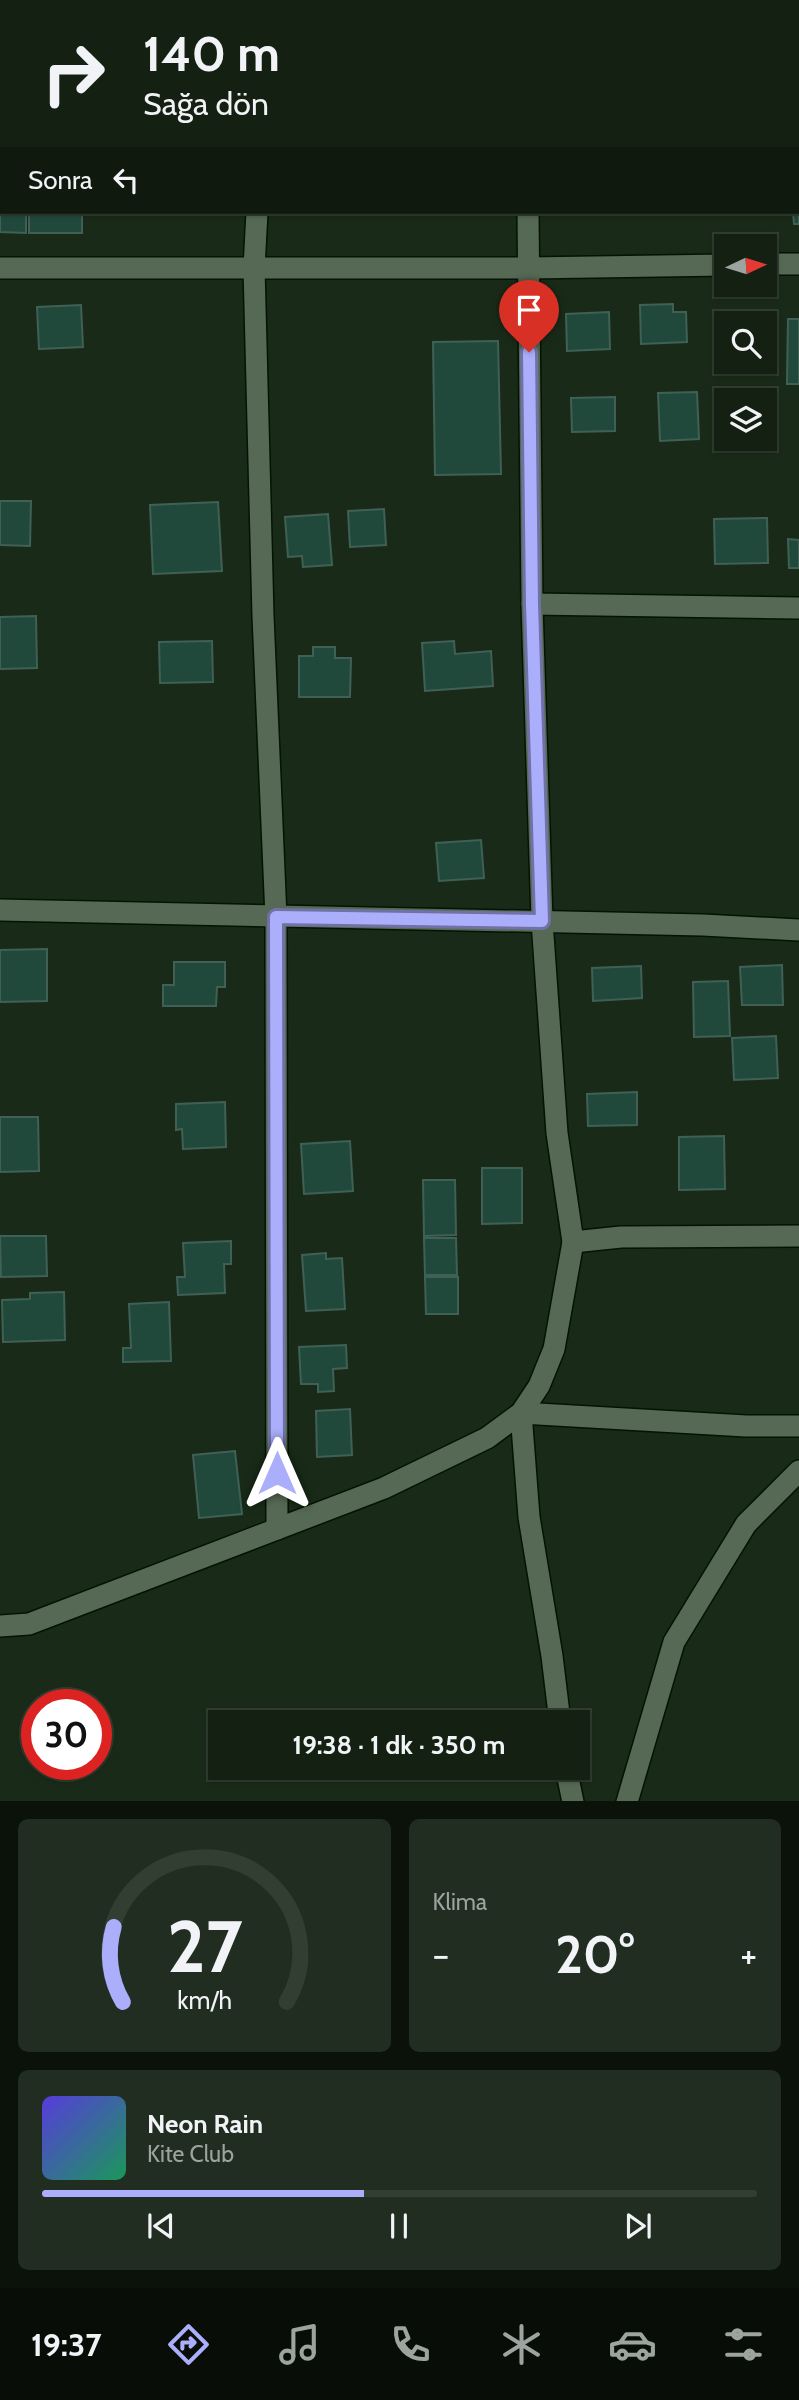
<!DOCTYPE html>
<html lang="tr">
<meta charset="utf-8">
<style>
:root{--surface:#132012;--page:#202d20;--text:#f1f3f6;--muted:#9da39f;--line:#323e32;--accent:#abaffb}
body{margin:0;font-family:Cabin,sans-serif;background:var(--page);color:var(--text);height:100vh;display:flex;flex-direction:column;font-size:26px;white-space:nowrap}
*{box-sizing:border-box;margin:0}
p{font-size:23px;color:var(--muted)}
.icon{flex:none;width:38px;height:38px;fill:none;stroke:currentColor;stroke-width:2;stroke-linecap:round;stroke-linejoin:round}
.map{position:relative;height:1801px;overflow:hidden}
.details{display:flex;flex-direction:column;gap:18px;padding:18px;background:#0a120a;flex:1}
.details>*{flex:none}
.hud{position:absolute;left:0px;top:0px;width:800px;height:214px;box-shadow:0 2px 5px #0004,0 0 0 2px var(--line);background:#132012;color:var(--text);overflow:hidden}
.needle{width:46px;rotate:86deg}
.buttons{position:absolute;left:714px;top:234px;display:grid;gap:14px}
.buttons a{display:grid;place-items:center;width:63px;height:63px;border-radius:0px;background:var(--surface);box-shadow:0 2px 5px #0004,0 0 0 2px var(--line);font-size:35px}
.speed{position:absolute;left:21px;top:1689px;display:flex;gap:14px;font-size:35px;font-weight:700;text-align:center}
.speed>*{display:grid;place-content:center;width:91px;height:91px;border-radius:50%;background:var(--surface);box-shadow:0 2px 5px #0004,0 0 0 2px var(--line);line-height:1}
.speed .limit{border:10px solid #d22;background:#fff;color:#111}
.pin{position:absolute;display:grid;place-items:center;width:60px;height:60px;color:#fff;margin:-72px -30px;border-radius:50% 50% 50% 0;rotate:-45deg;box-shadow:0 0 7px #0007}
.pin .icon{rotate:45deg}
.me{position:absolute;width:77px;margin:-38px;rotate:0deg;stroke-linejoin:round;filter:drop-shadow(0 0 5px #0008)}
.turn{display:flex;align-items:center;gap:24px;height:147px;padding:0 28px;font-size:32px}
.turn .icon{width:91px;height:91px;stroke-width:2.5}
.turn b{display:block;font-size:49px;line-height:60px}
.then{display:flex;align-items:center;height:66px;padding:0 28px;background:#0003;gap:14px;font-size:26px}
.big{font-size:52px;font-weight:700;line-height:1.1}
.details .widget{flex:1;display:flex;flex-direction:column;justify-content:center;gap:10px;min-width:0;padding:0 24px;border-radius:10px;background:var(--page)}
.details .dial{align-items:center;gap:0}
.dial svg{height:182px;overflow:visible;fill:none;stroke:var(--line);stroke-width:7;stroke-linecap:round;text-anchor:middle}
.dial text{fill:var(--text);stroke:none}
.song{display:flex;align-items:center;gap:21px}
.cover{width:84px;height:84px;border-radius:10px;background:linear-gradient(135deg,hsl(250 70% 55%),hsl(150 70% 35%))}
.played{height:7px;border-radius:4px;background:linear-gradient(90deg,var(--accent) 45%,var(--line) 45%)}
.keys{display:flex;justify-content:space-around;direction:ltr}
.heat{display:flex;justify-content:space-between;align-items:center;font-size:38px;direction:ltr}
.details .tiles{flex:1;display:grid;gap:18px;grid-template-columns:1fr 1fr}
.widget:last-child{grid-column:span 2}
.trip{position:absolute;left:208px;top:1710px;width:382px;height:70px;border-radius:0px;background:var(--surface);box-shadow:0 2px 5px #0004,0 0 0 2px var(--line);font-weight:700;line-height:70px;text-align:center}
.menu{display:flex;height:112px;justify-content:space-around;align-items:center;background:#080d07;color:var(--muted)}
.menu .icon{width:49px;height:49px}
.menu .selected{color:var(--accent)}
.menu b{font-size:32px;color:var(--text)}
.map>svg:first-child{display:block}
.building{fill:#20493c;stroke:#406055;stroke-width:2}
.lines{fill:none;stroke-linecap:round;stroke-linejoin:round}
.street-casing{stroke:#041303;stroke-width:24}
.street{stroke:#566954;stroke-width:21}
.route-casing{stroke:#6f72a3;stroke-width:18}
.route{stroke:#abaffb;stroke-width:12}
</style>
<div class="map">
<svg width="799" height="1802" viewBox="0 0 799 1802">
<rect width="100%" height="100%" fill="#192b18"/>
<g class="building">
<rect x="0" y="65" width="2" height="54"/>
<path d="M 798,172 L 799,224 L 794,224 L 793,212 L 798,212 Z"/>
<path d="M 0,179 L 2,179 L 2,212 L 26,212 L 26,233 L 0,232 Z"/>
<rect x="29" y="212" width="53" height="21"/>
<path d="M 673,304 L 673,312 L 686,312 L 687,342 L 641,344 L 640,305 Z"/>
<path d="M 81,305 L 83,347 L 39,349 L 37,307 Z"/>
<path d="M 609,312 L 610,349 L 567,351 L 566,314 Z"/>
<path d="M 788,319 L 799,319 L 799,384 L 787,384 Z"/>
<path d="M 498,341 L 501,474 L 435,475 L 433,342 Z"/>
<path d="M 697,392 L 699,439 L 660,441 L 658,393 Z"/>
<path d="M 615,397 L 615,431 L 572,432 L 571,398 Z"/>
<path d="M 0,501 L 31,501 L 30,546 L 0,545 Z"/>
<path d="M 218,502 L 222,571 L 153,574 L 150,505 Z"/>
<path d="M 384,509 L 386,545 L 350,547 L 348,511 Z"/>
<path d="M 328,514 L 332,565 L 303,567 L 302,556 L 288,557 L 285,517 Z"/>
<path d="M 767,518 L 768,563 L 715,564 L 714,519 Z"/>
<path d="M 788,539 L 799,540 L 799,568 L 789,568 Z"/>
<path d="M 36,616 L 37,668 L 0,669 L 0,617 Z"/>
<path d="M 212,641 L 213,682 L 160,683 L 159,642 Z"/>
<path d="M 454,641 L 455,654 L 491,651 L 493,686 L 425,691 L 422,643 Z"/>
<path d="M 313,647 L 335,647 L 335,658 L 351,658 L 350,697 L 299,697 L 299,656 L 313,656 Z"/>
<path d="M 481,840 L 484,878 L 439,881 L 436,843 Z"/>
<path d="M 47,949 L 47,1001 L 0,1002 L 0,950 Z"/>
<path d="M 174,962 L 225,962 L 225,987 L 217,987 L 216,1006 L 163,1006 L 163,985 L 174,985 Z"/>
<path d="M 782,965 L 783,1005 L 742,1005 L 740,967 Z"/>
<path d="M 641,966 L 642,998 L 593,1001 L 592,968 Z"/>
<path d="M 728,981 L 730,1036 L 694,1037 L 693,982 Z"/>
<path d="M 776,1036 L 778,1078 L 734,1080 L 732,1038 Z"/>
<path d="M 637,1092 L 637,1125 L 588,1126 L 587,1094 Z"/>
<path d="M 225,1102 L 226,1147 L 183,1149 L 182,1129 L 176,1130 L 176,1104 Z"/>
<path d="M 0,1117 L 38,1117 L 39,1171 L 0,1172 Z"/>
<path d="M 724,1136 L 725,1189 L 679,1190 L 679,1137 Z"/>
<path d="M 350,1141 L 353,1191 L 304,1194 L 301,1144 Z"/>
<path d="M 482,1168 L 522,1168 L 522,1223 L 482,1224 Z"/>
<path d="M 423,1180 L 455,1180 L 456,1235 L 424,1236 Z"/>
<path d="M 0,1236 L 46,1236 L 47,1276 L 1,1277 Z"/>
<path d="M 424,1238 L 456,1238 L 457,1275 L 425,1275 Z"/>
<path d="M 231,1241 L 231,1264 L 224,1264 L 225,1293 L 178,1295 L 177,1277 L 185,1277 L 183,1243 Z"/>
<path d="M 326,1253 L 326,1259 L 342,1258 L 345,1309 L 306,1311 L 302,1255 Z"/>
<path d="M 425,1277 L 458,1277 L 458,1314 L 426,1314 Z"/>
<path d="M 64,1292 L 65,1340 L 3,1342 L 2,1300 L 30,1299 L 30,1293 Z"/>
<path d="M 169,1302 L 171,1361 L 123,1362 L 123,1348 L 131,1348 L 129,1304 Z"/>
<path d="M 346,1345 L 347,1368 L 333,1369 L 334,1391 L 318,1392 L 318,1384 L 301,1384 L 299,1347 Z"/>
<path d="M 350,1409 L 352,1455 L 317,1457 L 316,1411 Z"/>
<path d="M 235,1451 L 242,1514 L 199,1518 L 193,1455 Z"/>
</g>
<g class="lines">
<defs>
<g id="street">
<path d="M 267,2 L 267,0"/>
<path d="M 531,2 L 531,0"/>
<path d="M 257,212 L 254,268 L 263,616 L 276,917 L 277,1529"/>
<path d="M 528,212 L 532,604 L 542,921 L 557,1133 L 573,1242 L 621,1237 L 799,1236"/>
<path d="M 765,264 L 799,264"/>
<path d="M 0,268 L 528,268 L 726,265"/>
<path d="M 532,604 L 799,608"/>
<path d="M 0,910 L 703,925 L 799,930"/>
<path d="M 0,1626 L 29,1624 L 384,1488 L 487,1438 L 521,1413 L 539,1386 L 554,1349 L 573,1242"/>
<path d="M 560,1722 L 552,1656 L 529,1517 L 521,1413 L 746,1426 L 799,1426"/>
<path d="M 566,1768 L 573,1802"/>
<path d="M 627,1802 L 674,1642 L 746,1524 L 799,1471"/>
</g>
</defs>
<use href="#street" class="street-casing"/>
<use href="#street" class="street"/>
</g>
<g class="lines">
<defs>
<path id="route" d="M 277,1473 L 276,917 L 542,921 L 532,604 L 529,352"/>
</defs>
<use href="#route" class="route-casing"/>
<use href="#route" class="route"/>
</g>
</svg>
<div class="buttons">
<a><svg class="needle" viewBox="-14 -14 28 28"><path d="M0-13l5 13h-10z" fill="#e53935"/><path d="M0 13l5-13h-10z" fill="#9da39f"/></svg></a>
<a><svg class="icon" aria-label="search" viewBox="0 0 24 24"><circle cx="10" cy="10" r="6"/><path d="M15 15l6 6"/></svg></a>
<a><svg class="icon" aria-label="layers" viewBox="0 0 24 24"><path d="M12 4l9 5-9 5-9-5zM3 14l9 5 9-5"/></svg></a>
</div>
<div class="speed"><div class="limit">30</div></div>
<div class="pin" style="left:529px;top:352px;background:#d93025"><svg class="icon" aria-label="arrive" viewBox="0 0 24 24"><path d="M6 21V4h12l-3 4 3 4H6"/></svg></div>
<svg class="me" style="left:277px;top:1473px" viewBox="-20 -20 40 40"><path d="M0-17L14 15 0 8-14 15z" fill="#abaffb" stroke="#fff" stroke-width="4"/></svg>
<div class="trip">19:38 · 1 dk · 350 m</div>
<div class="hud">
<div class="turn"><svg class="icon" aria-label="right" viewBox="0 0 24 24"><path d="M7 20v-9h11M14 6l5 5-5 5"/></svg><div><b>140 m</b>Sağa dön</div></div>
<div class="then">Sonra<svg class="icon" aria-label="left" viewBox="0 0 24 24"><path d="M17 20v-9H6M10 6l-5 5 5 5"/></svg></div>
</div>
</div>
<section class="details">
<div class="tiles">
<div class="widget dial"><svg viewBox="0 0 100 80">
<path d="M14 69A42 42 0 1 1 86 69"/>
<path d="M14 69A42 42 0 0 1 10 36" stroke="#abaffb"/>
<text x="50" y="56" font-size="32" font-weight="700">27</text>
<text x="50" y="72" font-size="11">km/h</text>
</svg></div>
<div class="widget"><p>Klima</p>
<div class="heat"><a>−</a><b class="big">20°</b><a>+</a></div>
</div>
<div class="widget">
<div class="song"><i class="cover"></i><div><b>Neon Rain</b><p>Kite Club</p></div></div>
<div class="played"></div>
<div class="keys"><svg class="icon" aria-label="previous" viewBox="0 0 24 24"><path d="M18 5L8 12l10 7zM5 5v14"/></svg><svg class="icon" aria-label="pause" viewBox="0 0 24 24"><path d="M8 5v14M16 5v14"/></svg><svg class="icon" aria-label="next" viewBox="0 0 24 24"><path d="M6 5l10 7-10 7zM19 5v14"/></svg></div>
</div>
</div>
</section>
<nav class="menu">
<b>19:37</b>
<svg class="icon selected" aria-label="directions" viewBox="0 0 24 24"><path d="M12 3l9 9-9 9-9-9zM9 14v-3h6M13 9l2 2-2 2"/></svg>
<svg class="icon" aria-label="music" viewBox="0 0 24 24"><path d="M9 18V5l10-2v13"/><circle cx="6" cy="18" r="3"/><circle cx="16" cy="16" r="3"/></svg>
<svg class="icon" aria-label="phone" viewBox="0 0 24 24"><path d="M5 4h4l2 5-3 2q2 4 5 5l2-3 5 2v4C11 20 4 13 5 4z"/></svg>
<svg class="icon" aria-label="climate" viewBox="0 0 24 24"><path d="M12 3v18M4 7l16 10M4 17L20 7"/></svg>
<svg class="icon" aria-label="car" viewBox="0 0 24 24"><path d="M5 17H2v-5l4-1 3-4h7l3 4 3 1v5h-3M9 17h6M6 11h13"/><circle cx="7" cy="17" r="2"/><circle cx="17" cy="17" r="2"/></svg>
<svg class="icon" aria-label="filters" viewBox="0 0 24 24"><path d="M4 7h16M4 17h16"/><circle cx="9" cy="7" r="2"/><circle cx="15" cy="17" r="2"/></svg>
</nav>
